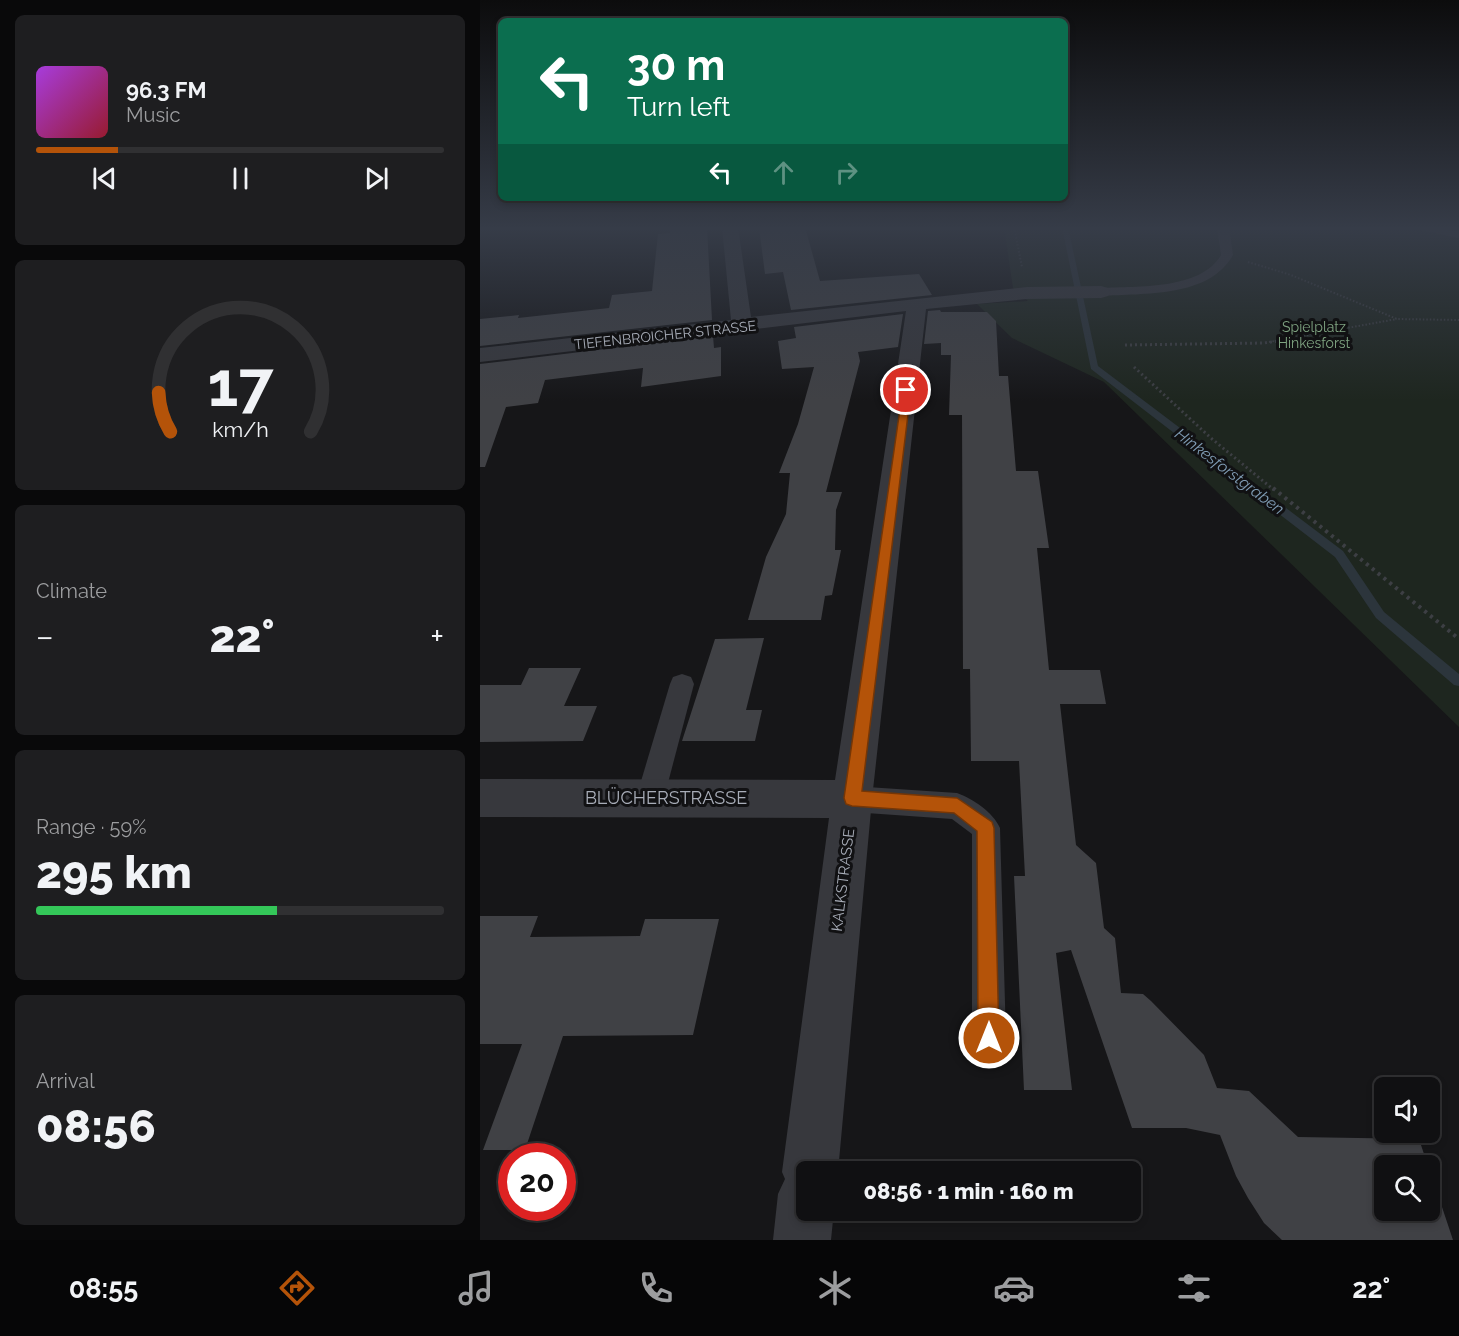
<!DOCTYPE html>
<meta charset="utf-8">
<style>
:root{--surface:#101012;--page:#1e1e20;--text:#f1f3f6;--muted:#9c9d9f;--line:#303032;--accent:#b45309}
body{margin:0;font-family:Raleway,sans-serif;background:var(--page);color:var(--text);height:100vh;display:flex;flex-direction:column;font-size:22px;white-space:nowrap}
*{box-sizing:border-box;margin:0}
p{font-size:20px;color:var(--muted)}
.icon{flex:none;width:33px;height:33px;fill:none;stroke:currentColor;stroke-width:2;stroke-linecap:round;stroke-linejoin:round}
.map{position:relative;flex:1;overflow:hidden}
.panel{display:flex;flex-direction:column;gap:15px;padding:15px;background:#09090a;width:480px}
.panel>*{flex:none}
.banner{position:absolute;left:18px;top:18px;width:570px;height:183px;border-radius:9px;box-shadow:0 3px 9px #0003,0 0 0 2px var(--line);background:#0b6e4f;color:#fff;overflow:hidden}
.fabs{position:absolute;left:894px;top:1077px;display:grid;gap:12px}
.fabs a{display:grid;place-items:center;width:66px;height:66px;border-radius:9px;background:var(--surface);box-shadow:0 3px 9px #0003,0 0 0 2px var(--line);font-size:30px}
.speed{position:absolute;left:18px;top:1143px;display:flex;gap:12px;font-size:30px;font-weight:700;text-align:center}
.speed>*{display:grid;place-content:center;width:78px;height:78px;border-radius:50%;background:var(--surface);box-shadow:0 3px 9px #0003,0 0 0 2px var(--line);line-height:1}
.speed .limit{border:9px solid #d22;background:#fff;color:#111}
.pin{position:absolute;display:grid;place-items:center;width:51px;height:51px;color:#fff;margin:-26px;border:3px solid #fff;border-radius:50%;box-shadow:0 2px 6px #0007}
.me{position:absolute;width:66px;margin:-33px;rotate:0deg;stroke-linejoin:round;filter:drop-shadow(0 0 4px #0008)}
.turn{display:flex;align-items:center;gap:21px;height:126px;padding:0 30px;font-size:27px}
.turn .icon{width:78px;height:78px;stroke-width:2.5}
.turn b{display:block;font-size:42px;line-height:51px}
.lanes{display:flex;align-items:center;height:57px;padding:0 30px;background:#0003;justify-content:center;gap:30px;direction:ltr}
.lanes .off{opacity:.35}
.big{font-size:45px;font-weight:800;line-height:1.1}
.panel .tile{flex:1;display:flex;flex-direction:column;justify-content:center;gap:9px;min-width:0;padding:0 21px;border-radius:9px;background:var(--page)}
.panel .dial{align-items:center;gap:0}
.dial svg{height:156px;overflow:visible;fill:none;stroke:var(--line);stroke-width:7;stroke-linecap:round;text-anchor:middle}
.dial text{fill:var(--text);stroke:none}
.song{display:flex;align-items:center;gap:18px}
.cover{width:72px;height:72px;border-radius:9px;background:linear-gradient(135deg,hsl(280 70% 55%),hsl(350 70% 35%))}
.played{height:6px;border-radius:3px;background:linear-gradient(90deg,var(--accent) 20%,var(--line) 20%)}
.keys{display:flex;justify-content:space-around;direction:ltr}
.heat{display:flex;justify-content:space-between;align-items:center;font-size:33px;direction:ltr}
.charge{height:9px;border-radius:4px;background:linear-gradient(90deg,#34c759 59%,var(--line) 0)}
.trip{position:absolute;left:316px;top:1161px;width:345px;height:60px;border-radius:9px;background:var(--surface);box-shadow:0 3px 9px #0003,0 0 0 2px var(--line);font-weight:800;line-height:60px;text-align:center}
.menu{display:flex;height:96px;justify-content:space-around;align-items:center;background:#060607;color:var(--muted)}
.menu .icon{width:42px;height:42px}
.menu .on{color:var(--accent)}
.menu b{font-size:27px;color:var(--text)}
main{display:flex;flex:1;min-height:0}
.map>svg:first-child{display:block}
.green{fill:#1e261f}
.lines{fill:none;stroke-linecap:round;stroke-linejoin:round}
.stream{fill:#2c353c;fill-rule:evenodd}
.building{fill:#404145}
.path-far2{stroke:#3d3f44;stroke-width:2;stroke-dasharray:1.5 2;stroke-linecap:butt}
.path-far1{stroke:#3d3f44;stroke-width:3;stroke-dasharray:2 3;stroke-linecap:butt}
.path{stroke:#3d3f44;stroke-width:4;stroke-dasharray:3 4.5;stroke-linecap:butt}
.lane{fill:#37383d;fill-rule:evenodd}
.street{fill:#37383d;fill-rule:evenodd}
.route{fill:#b45309;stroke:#753606;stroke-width:1.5}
.labels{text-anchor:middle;stroke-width:6;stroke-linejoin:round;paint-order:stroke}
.far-park-label{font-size:14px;fill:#7fa381;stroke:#111113}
.far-street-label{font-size:14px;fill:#a8adb8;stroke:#111113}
.street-label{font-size:15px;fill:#a8adb8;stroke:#111113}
.water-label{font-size:16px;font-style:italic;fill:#7f9bb3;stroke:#111113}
.near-street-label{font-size:18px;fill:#a8adb8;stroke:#111113}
</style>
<main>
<section class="panel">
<div class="tile">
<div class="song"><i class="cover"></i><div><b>96.3 FM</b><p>Music</p></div></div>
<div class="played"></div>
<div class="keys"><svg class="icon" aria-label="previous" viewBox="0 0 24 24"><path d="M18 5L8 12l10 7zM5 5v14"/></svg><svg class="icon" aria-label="pause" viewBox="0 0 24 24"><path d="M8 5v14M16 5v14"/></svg><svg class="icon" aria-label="next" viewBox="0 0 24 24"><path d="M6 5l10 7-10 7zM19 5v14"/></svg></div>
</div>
<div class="tile dial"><svg viewBox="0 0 100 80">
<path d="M14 69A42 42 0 1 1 86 69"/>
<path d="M14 69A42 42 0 0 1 8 49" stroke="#b45309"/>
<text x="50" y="56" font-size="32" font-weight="700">17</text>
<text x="50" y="72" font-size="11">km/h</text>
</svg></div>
<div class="tile"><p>Climate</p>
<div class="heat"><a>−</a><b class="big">22°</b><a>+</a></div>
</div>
<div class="tile"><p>Range · 59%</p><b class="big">295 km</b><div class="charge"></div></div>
<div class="tile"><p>Arrival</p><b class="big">08:56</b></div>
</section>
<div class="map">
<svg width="979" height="1240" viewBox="0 0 979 1240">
<rect width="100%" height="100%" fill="#161618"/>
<path class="green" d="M 524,227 L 979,227 L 979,727 L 624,382 L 532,338 L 497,304 L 548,301 L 533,288 Z"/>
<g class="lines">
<path class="stream" d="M 582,227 L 588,227 L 618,366 L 863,551 L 904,612 L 979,674 L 979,686 L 974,685 L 896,618 L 855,557 L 611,369 Z"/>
</g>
<g class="building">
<path d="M 190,227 L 227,227 L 232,320 L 0,346 L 0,319 L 39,315 L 38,318 L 129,308 L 132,295 L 172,291 L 178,234 L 190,233 Z"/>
<path d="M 279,227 L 325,227 L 340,281 L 439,274 L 452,295 L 311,310 L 303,272 L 285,274 Z"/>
<path d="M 460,310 L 461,312 L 507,312 L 516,321 L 519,376 L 528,376 L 536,471 L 558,471 L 569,548 L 557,548 L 569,670 L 620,670 L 626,704 L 580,704 L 596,845 L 616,863 L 624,928 L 635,938 L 641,993 L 663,994 L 671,1001 L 724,1055 L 737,1088 L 769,1091 L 818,1137 L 939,1139 L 948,1166 L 904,1166 L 904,1210 L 950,1210 L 950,1171 L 973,1240 L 802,1240 L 784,1223 L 768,1198 L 756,1176 L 740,1135 L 706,1128 L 652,1128 L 591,950 L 576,953 L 592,1090 L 544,1090 L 534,876 L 545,876 L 539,761 L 491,761 L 490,669 L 483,669 L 482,415 L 469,415 L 471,355 L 461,355 L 461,343 L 444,344 L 448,311 Z"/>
<path d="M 423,314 L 418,347 L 378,352 L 380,361 L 346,492 L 362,492 L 356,510 L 355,550 L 361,550 L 352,595 L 345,596 L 341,620 L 268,620 L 286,557 L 306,514 L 310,473 L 299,473 L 318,424 L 334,367 L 302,369 L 298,341 L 316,338 L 314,327 Z"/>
<path d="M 233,336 L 234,348 L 241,347 L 241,376 L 161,387 L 163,368 L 65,380 L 58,403 L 26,407 L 5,467 L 0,467 L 0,364 Z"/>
<path d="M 284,638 L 266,710 L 282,710 L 275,741 L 202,741 L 235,639 Z"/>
<path d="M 49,668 L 101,668 L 84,706 L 117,706 L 103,741 L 0,742 L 0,685 L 41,685 Z"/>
<path d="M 0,916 L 58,916 L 50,937 L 160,936 L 165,919 L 239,919 L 213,1035 L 83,1036 L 45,1150 L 3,1150 L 42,1044 L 0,1044 Z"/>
<path d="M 601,1161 L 602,1172 L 538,1172 L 537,1165 Z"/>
</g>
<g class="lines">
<g class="path-far2">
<path d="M 534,227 L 542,267"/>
<path d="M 768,262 L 811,275 L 917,319 L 979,320"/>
<path d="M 789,342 L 917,319"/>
</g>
<g class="path-far1">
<path d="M 645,345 L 784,343 L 798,341"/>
<path d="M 654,367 L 732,439 L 794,490"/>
</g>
<path class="path" d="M 793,488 L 979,639"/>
<g class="lane">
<path d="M 737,227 L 749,227 L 753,255 C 729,298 664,293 621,296 L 614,292 L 621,288 C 657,286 721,290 741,255 Z"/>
<path d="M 933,227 L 956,227 L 979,232 L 979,238 L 935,229 Z"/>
<path d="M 202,674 L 211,677 L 214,684 L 184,798 L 180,807 L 170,811 L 160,807 L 156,798 L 190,684 L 193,677 Z"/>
<path d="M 372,786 L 477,793 C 493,799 513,812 520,828 L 526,1038 L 521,1050 L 509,1055 L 497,1050 L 492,1038 L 492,834 L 472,819 L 372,812 L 362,808 L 358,799 L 362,790 Z"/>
</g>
<path class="street" d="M 242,227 L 258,227 L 271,317 L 547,287 L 621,286 L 628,288 L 631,292 L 628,296 L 621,298 L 547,299 L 446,309 L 392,799 L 358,1172 L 327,1172 L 327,1210 L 354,1210 L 351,1240 L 293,1240 L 298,1194 L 305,1179 L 302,1172 L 349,818 L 0,817 L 0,779 L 355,780 L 426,311 L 0,362 L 0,348 L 251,320 Z"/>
</g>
<linearGradient id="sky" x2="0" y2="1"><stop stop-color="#0c0c0d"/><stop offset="0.57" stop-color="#363c48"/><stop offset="1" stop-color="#363c48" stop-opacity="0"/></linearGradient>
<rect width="979" height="401" fill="url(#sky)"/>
<path class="route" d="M 423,388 L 431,390 L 382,791 L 477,798 L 512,822 L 514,828 L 519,1038 L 516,1045 L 509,1048 L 501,1045 L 498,1038 L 497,831 L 474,813 L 372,806 L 366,804 L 364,798 Z"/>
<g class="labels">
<g class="far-park-label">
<text x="834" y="332">Spielplatz<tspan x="834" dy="16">Hinkesforst</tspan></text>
</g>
<g class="far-street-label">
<text transform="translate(185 335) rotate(-6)" y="5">TIEFENBROICHER STRASSE</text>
</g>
<g class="street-label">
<text transform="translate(363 880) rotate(-83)" y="5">KALKSTRASSE</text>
</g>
<g class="water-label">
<text transform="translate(750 471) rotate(37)" y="6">Hinkesforstgraben</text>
</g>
<g class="near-street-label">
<text x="186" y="804">BLÜCHERSTRASSE</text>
</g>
</g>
</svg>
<div class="fabs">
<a><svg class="icon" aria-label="sound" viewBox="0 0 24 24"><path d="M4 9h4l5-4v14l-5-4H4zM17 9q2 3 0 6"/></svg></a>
<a><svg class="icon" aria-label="search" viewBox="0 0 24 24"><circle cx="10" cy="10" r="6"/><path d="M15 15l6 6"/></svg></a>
</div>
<div class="speed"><div class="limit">20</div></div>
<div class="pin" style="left:426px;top:390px;background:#d93025"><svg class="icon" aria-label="arrive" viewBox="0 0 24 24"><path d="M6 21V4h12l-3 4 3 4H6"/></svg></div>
<svg class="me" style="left:509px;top:1038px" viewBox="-20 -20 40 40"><circle r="17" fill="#b45309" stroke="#fff" stroke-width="3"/><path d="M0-11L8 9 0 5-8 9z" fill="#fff"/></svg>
<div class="trip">08:56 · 1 min · 160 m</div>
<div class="banner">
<div class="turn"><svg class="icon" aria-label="left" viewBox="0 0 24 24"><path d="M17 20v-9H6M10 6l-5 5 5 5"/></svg><div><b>30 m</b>Turn left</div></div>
<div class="lanes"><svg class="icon" aria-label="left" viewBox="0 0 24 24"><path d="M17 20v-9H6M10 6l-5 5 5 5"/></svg><svg class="icon off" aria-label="ahead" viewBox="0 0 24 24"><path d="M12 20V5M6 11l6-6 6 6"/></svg><svg class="icon off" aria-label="right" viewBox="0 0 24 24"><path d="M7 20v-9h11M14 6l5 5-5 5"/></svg></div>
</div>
</div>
</main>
<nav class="menu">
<b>08:55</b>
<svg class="icon on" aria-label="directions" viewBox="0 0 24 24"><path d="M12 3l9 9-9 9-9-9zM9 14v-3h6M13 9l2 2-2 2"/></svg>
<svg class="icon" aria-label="music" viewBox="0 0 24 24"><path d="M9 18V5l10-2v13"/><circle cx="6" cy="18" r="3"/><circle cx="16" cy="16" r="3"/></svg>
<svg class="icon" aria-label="phone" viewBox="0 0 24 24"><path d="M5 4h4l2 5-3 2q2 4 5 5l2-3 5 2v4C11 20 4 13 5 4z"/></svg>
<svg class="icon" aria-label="climate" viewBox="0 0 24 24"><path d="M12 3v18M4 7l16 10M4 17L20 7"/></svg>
<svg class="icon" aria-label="car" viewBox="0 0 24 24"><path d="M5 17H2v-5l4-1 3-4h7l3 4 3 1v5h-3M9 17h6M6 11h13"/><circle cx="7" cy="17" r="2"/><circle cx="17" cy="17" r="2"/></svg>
<svg class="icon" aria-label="filters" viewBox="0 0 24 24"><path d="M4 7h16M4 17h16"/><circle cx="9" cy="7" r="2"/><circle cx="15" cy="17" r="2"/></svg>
<b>22°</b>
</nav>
